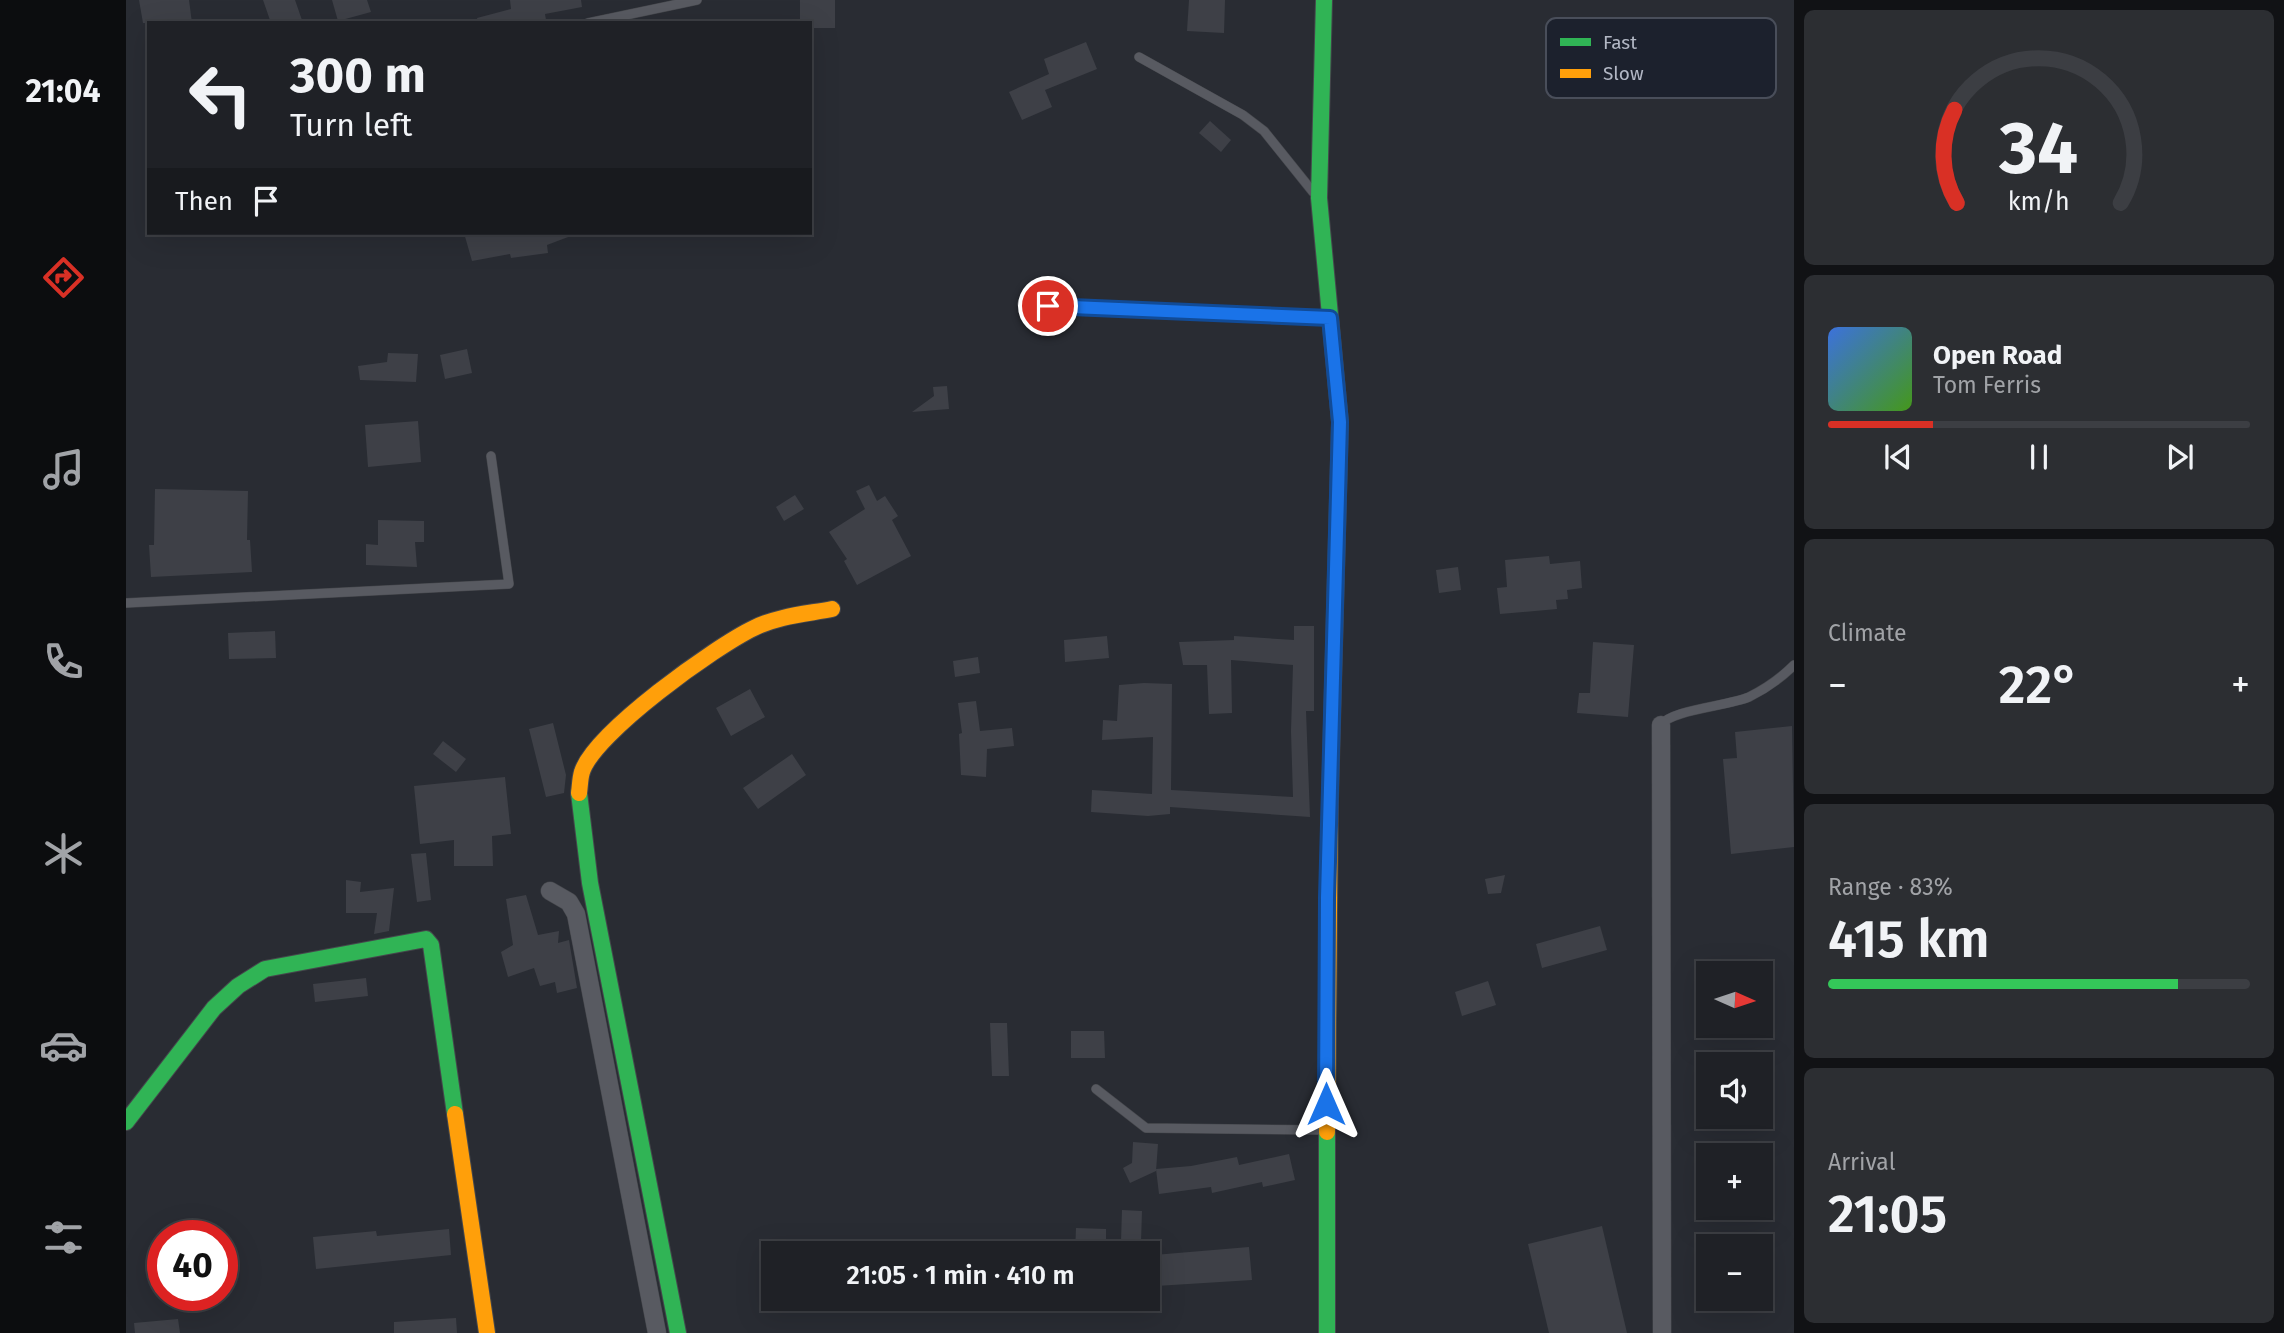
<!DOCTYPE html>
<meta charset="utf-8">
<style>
:root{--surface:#1f2126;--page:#2c2e32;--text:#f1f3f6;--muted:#a1a3a7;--line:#3c3e43;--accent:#d93025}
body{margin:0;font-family:"Fira Sans",sans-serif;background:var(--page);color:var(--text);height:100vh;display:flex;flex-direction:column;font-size:26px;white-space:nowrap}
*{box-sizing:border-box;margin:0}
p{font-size:23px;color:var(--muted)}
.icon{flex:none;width:38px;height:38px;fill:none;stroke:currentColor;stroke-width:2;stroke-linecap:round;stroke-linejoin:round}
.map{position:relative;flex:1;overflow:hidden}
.side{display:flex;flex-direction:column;gap:10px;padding:10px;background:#111215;width:490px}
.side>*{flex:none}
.guide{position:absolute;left:21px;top:21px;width:665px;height:214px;border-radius:0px;box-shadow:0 7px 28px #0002,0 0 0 2px var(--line);background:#1f2126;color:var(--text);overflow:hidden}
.needle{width:46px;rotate:93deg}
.tools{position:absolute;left:1570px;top:961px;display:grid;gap:14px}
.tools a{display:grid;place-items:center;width:77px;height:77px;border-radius:0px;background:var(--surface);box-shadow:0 7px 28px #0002,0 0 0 2px var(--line);font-size:35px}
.speed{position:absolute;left:21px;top:1220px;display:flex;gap:14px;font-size:35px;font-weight:700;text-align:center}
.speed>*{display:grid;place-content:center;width:91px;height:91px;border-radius:50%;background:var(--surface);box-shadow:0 7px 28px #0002,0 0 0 2px var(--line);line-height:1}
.speed .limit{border:10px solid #d22;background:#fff;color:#111}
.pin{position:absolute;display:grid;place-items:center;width:60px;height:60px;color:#fff;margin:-30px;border:4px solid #fff;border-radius:50%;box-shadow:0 2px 7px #0007}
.me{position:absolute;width:77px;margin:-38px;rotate:0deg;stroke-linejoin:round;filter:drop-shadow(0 0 5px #0008)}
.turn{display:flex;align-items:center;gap:24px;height:147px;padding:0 28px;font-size:32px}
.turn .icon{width:91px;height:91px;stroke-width:2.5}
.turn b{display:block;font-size:49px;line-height:60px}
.then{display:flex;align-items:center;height:66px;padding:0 28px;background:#0003;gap:14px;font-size:26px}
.big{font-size:52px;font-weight:600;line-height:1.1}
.side .tile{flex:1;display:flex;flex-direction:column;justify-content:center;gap:10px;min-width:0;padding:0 24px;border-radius:10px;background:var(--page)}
.side .dial{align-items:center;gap:0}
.dial svg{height:182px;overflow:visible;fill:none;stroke:var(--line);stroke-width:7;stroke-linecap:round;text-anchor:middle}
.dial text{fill:var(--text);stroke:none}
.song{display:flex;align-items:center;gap:21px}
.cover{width:84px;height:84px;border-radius:10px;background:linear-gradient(135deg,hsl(220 70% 55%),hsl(100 70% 35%))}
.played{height:7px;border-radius:4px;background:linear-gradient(90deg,var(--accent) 25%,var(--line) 25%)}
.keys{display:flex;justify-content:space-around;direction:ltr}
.heat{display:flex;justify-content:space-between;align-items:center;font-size:38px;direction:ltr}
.charge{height:10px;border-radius:5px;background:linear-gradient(90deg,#34c759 83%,var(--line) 0)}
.trip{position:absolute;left:635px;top:1241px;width:399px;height:70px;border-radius:0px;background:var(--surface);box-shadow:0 7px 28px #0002,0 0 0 2px var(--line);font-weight:600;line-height:70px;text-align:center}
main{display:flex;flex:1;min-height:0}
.tab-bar{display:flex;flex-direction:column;width:126px;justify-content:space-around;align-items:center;background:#0c0d0f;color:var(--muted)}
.tab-bar .icon{width:49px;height:49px}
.tab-bar .current{color:var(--accent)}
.tab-bar b{font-size:32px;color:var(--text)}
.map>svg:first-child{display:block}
.building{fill:#3e4047}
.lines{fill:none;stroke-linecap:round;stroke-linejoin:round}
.lane-casing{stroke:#45474c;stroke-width:10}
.street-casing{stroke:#45474c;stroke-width:19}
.fast-casing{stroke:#45474c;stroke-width:18}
.slow-casing{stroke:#45474c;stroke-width:18}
.lane{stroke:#585a61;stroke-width:9}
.street{stroke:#585a61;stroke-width:18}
.fast{stroke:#30b455;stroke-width:16}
.slow{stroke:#ff9f0a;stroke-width:16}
.route-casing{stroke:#114b97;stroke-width:18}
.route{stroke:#1a73e8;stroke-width:12}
.key{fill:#1c212d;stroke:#494e5a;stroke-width:2}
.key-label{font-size:19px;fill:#b2b7c4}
</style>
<main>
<nav class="tab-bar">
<b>21:04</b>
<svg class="icon current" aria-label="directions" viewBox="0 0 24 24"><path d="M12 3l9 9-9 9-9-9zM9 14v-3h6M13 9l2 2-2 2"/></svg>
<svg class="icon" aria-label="music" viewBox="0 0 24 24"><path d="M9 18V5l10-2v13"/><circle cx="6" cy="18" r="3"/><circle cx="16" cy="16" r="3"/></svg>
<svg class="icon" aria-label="phone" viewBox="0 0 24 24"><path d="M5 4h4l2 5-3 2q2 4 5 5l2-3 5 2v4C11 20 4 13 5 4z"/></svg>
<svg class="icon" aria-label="climate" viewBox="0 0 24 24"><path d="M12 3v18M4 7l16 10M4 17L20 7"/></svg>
<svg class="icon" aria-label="car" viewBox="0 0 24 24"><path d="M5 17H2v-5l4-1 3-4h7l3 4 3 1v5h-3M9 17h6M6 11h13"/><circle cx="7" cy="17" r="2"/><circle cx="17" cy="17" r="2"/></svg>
<svg class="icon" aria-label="filters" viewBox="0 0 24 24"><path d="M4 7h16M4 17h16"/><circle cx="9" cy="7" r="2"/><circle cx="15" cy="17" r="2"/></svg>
</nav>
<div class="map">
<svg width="1668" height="1333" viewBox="0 0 1668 1333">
<rect width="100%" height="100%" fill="#292c33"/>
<g class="building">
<path d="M 13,0 L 63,0 L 66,23 L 17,23 Z"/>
<path d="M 137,0 L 169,0 L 177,23 L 145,23 Z"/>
<path d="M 206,0 L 241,0 L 245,12 L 212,21 Z"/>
<path d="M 384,0 L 455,0 L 456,7 L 419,14 L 420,20 L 352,22 L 351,18 L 385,9 Z"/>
<path d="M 674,0 L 709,0 L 709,28 L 684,28 L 684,23 L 674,23 Z"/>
<path d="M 1063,0 L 1099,0 L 1098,33 L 1061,31 Z"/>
<path d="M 960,42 L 971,69 L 919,90 L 926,107 L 896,120 L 883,92 L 923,74 L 918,59 Z"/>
<path d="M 1084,121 L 1105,140 L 1095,152 L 1073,133 Z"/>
<path d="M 338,233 L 450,233 L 450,234 L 421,245 L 422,253 L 385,258 L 384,254 L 346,261 Z"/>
<path d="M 341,349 L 346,373 L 319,379 L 314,355 Z"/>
<path d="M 262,353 L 292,354 L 290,382 L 234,380 L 232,366 L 261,362 Z"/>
<path d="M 821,386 L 823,409 L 786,412 L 808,396 L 807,387 Z"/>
<path d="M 292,421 L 295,462 L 242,467 L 239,425 Z"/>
<path d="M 743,485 L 751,501 L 759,496 L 772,516 L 766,520 L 785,556 L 731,585 L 718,561 L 721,559 L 703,532 L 739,509 L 730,491 Z"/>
<path d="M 29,489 L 122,491 L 121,540 L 124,540 L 126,572 L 25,577 L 23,545 L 28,545 Z"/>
<path d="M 669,495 L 678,509 L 658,521 L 650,507 Z"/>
<path d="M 252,520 L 298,521 L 298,542 L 289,542 L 291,567 L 240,565 L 240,544 L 252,545 Z"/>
<path d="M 1423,556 L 1424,564 L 1454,561 L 1456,588 L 1441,590 L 1442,599 L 1430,600 L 1431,609 L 1374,614 L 1371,588 L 1381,587 L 1379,560 Z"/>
<path d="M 1332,567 L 1335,590 L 1313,593 L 1310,570 Z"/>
<path d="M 1168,626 L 1188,626 L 1188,711 L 1180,711 L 1184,817 L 1044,807 L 1044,814 L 1022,816 L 965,812 L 966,790 L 1026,794 L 1027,737 L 976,740 L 977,720 L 991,721 L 993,685 L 1018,683 L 1046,684 L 1045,790 L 1167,797 L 1165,731 L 1167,665 L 1105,660 L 1106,713 L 1083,714 L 1081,665 L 1057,665 L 1053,642 L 1108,640 L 1108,636 L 1168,640 Z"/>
<path d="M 149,631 L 150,658 L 103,659 L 102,633 Z"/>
<path d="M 981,636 L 983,658 L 939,662 L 938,640 Z"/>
<path d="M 1467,642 L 1508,645 L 1502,717 L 1451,713 L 1453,693 L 1464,693 Z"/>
<path d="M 852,657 L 854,673 L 829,677 L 827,661 Z"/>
<path d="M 624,689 L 639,717 L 605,736 L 590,708 Z"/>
<path d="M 850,701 L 854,731 L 886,728 L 888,746 L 861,749 L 860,777 L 835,775 L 833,734 L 836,733 L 832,703 Z"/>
<path d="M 427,723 L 440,775 L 438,793 L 420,797 L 403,729 Z"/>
<path d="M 1666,726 L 1668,847 L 1605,854 L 1597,759 L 1611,758 L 1609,732 Z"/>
<path d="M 317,741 L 340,759 L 330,772 L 307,754 Z"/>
<path d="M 666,754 L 680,775 L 632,809 L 617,788 Z"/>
<path d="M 379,777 L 385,834 L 366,836 L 367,866 L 328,866 L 328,840 L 294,844 L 288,786 Z"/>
<path d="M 300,853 L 305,900 L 291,902 L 285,854 Z"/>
<path d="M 1379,875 L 1375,893 L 1362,894 L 1359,879 Z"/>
<path d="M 220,880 L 235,882 L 234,892 L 268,888 L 263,931 L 248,934 L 251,913 L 220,913 Z"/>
<path d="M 400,895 L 412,935 L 433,931 L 432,943 L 443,940 L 451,988 L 431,993 L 429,982 L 414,986 L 408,968 L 382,977 L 375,952 L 387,945 L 380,899 Z"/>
<path d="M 1474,926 L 1481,950 L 1416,968 L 1410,944 Z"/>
<path d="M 240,978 L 242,996 L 189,1002 L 187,984 Z"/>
<path d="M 1362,981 L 1370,1005 L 1336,1016 L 1329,992 Z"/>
<path d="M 864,1023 L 881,1023 L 883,1076 L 866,1076 Z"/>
<path d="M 945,1031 L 978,1031 L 979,1058 L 945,1058 Z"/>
<path d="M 1007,1142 L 1032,1144 L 1030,1171 L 1004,1183 L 997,1168 L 1006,1163 Z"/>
<path d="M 1163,1154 L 1169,1180 L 1137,1187 L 1136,1182 L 1086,1193 L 1085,1187 L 1033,1194 L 1030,1169 L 1065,1166 L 1111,1157 L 1113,1165 Z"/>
<path d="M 996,1210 L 1016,1211 L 1015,1242 L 995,1241 Z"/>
<path d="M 1476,1226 L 1501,1333 L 1423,1333 L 1402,1244 Z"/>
<path d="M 950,1228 L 980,1229 L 980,1253 L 949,1253 Z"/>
<path d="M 323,1229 L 325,1255 L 190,1269 L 187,1237 L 250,1231 L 251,1236 Z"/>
<path d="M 1123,1247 L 1126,1280 L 1030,1286 L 1028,1255 Z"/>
<path d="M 330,1318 L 331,1333 L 268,1333 L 268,1322 Z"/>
<path d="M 52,1319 L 54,1333 L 9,1333 L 8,1323 Z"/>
</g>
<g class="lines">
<defs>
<g id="lane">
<path d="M 462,23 L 571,0"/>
<path d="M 1013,57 L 1117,115 L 1138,131 L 1187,192"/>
<path d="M 896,304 L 1202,318"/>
<path d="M 0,603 L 383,584 L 365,456"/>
<path d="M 1535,725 C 1544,710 1602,706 1623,697 C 1639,689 1655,678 1668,665"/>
<path d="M 970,1089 L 1020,1128 L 1200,1130"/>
</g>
<g id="street">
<path d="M 1535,725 L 1536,1333"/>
<path d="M 424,891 L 443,902 L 450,914 L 531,1333"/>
</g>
<g id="fast">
<path d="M 1198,0 L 1193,198 L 1214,422 L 1204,800"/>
<path d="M 453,793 L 464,883 L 552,1333"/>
<path d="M 0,1122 L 88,1008 L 112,986 L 139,969 L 300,939 L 305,945 L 329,1114"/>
<path d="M 1201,1132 L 1201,1333"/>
</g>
<g id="slow">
<path d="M 453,793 C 454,786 454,778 456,772 C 468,733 590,646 628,628 C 652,616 680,614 706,609"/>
<path d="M 329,1114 L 361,1333"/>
<path d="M 1201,1132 L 1204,800"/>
</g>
</defs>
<use href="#lane" class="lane-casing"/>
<use href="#street" class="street-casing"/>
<use href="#fast" class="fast-casing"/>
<use href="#slow" class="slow-casing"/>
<use href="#lane" class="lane"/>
<use href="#street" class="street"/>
<use href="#fast" class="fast"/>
<use href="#slow" class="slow"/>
</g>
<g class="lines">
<defs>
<path id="route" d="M 922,306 L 1204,318 L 1214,422 L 1201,898 L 1200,1104"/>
</defs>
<use href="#route" class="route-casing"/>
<use href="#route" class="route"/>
</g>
<rect x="1420" y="18" width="230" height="80" rx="10" class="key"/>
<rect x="1434" y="38" width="31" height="8" fill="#30b455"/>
<rect x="1434" y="69" width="31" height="9" fill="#ff9f0a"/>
<g class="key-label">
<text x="1477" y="49">Fast</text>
<text x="1477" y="80">Slow</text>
</g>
</svg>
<div class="tools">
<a><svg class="needle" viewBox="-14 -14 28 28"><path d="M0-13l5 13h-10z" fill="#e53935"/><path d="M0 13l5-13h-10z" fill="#a1a3a7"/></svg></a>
<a><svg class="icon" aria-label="sound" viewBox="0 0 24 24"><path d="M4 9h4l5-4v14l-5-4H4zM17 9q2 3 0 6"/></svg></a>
<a>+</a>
<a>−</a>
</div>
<div class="speed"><div class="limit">40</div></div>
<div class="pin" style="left:922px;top:306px;background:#d93025"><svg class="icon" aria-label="arrive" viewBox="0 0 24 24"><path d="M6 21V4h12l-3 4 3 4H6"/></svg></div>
<svg class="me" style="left:1200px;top:1104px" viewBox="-20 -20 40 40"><path d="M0-17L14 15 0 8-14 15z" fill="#1a73e8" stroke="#fff" stroke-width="4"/></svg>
<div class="trip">21:05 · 1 min · 410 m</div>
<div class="guide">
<div class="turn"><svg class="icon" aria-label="left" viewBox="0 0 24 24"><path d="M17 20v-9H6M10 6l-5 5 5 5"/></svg><div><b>300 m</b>Turn left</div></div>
<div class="then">Then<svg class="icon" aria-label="arrive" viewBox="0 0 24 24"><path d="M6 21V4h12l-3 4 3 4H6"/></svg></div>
</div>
</div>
<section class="side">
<div class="tile dial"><svg viewBox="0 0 100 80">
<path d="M14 69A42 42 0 1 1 86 69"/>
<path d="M14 69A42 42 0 0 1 13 28" stroke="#d93025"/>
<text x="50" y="56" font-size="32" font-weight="700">34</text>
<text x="50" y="72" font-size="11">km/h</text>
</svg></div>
<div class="tile">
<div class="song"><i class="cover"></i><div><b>Open Road</b><p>Tom Ferris</p></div></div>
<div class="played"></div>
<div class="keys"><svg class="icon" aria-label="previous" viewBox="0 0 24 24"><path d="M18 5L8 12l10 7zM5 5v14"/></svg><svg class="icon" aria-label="pause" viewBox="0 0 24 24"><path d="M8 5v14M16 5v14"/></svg><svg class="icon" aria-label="next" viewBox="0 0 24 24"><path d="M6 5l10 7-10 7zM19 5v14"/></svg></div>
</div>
<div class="tile"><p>Climate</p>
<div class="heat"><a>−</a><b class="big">22°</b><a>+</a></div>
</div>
<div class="tile"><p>Range · 83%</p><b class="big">415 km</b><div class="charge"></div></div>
<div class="tile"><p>Arrival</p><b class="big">21:05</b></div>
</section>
</main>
